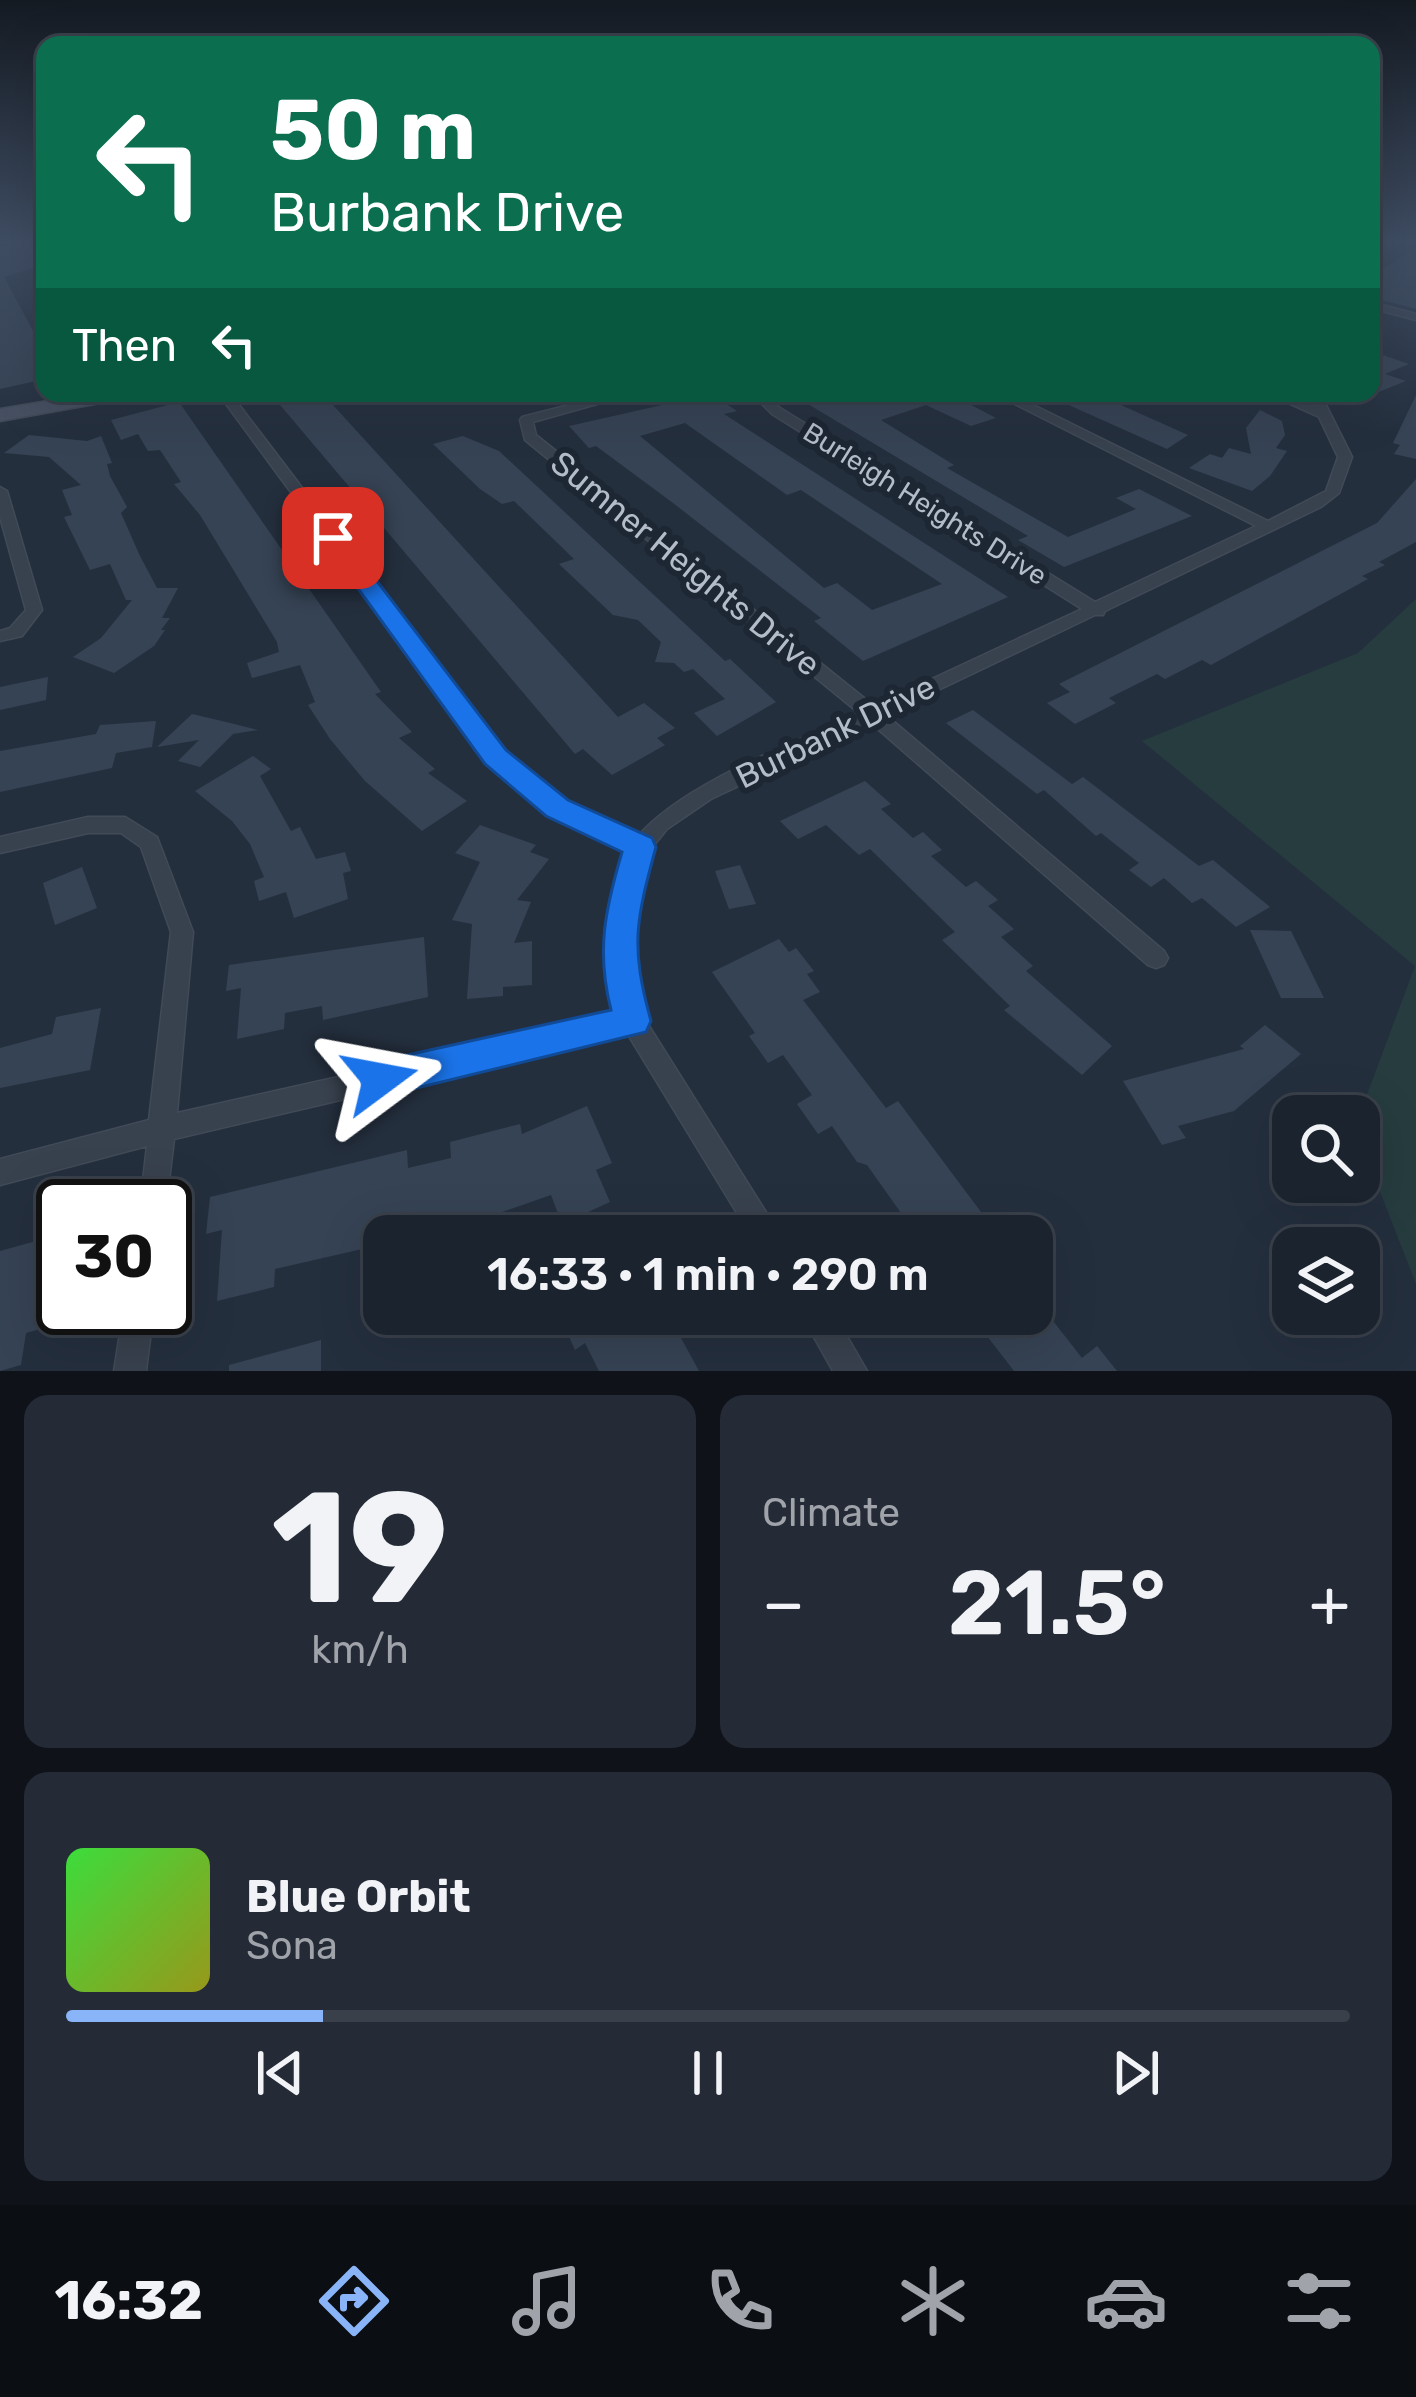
<!DOCTYPE html>
<meta charset="utf-8">
<style>
:root{--surface:#1b232e;--page:#242b36;--text:#f1f3f6;--muted:#a0a4aa;--line:#39404a;--accent:#8ab4f8}
body{margin:0;font-family:Rubik,sans-serif;background:var(--page);color:var(--text);height:100vh;display:flex;flex-direction:column;font-size:45px;white-space:nowrap}
*{box-sizing:border-box;margin:0}
p{font-size:39px;color:var(--muted)}
.icon{flex:none;width:66px;height:66px;fill:none;stroke:currentColor;stroke-width:2;stroke-linecap:round;stroke-linejoin:round}
.map{position:relative;height:1371px;overflow:hidden}
.drawer{display:flex;flex-direction:column;gap:24px;padding:24px;background:#0f1319;flex:1}
.drawer>*{flex:none}
.banner{position:absolute;left:36px;top:36px;width:1344px;height:366px;border-radius:24px;box-shadow:0 12px 48px #0002,0 0 0 3px var(--line);background:#0b6e4f;color:#fff;overflow:hidden}
.tools{position:absolute;left:1272px;top:1095px;display:grid;gap:24px}
.tools a{display:grid;place-items:center;width:108px;height:108px;border-radius:24px;background:var(--surface);box-shadow:0 12px 48px #0002,0 0 0 3px var(--line);font-size:60px}
.speed{position:absolute;left:36px;top:1179px;display:flex;gap:24px;font-size:60px;font-weight:700;text-align:center}
.speed>*{display:grid;place-content:center;width:156px;height:156px;border-radius:50%;background:var(--surface);box-shadow:0 12px 48px #0002,0 0 0 3px var(--line);line-height:1}
.speed .limit{border:6px solid #111;border-radius:18px;background:#fff;color:#111}
.pin{position:absolute;display:grid;place-items:center;width:102px;height:102px;color:#fff;margin:-51px;border-radius:24px;box-shadow:0 6px 18px #0006}
.me{position:absolute;width:132px;margin:-66px;rotate:77deg;stroke-linejoin:round;filter:drop-shadow(0 0 9px #0008)}
.turn{display:flex;align-items:center;gap:42px;height:252px;padding:0 36px;font-size:54px}
.turn .icon{width:156px;height:156px;stroke-width:2.5}
.turn b{display:block;font-size:84px;line-height:102px}
.then{display:flex;align-items:center;height:114px;padding:0 36px;background:#0003;gap:24px;font-size:45px}
.big{font-size:90px;font-weight:600;line-height:1.1}
.drawer .card{flex:1;display:flex;flex-direction:column;justify-content:center;gap:18px;min-width:0;padding:0 42px;border-radius:24px;background:var(--page)}
.drawer .dial{align-items:center;gap:0}
.dial b{font-size:156px;line-height:1}
.song{display:flex;align-items:center;gap:36px}
.cover{width:144px;height:144px;border-radius:18px;background:linear-gradient(135deg,hsl(120 70% 55%),hsl(60 70% 35%))}
.played{height:12px;border-radius:6px;background:linear-gradient(90deg,var(--accent) 20%,var(--line) 20%)}
.keys{display:flex;justify-content:space-around;direction:ltr}
.heat{display:flex;justify-content:space-between;align-items:center;font-size:66px;direction:ltr}
.drawer .tiles{flex:1;display:grid;gap:24px;grid-template-columns:1fr 1fr}
.card:last-child{grid-column:span 2}
.trip{position:absolute;left:363px;top:1215px;width:690px;height:120px;border-radius:24px;background:var(--surface);box-shadow:0 12px 48px #0002,0 0 0 3px var(--line);font-weight:600;line-height:120px;text-align:center}
.tabs{display:flex;height:192px;justify-content:space-around;align-items:center;background:#0b0e12;color:var(--muted)}
.tabs .icon{width:84px;height:84px}
.tabs .selected{color:var(--accent)}
.tabs b{font-size:54px;color:var(--text)}
.map>svg:first-child{display:block}
.green{fill:#263c3f}
.building{fill:#364354;fill-rule:evenodd}
.lines{fill:none;stroke-linecap:round;stroke-linejoin:round}
.minor-casing{stroke:#414a57;stroke-width:3}
.secondary-casing{stroke:#414a57;stroke-width:3}
.minor{fill:#38414e;fill-rule:evenodd}
.secondary{fill:#465061;fill-rule:evenodd}
.route{fill:#1a73e8;stroke:#114b97;stroke-width:3}
.labels{text-anchor:middle;stroke-width:12;stroke-linejoin:round;paint-order:stroke}
.far-street-label{font-size:27px;fill:#b4bcc9;stroke:#1d2633}
.street-label{font-size:33px;fill:#b4bcc9;stroke:#1d2633}
</style>
<div class="map">
<svg width="1416" height="1371" viewBox="0 0 1416 1371">
<rect width="100%" height="100%" fill="#242f3e"/>
<path class="green" d="M 1416,599 L 1416,1284 L 1359,1138 L 1359,1116 L 1415,966 L 1142,741 L 1358,653 Z"/>
<g class="building">
<path d="M 45,241 L 45,264 L 4,277 L 45,353 L 45,379 L 0,389 L 0,247 Z"/>
<path d="M 1416,247 L 1416,309 L 1374,298 L 1376,274 Z"/>
<path d="M 1371,351 L 1409,364 L 1385,374 L 1406,381 L 1371,395 Z"/>
<path d="M 270,393 L 322,393 L 618,717 L 644,703 L 675,728 L 657,738 L 665,745 L 612,775 L 583,749 L 575,754 Z"/>
<path d="M 843,393 L 960,393 L 960,399 L 996,418 L 971,426 L 926,405 L 881,420 L 954,465 L 947,468 L 1068,537 L 1136,509 L 1116,498 L 1139,489 L 1192,516 L 1064,567 L 1018,540 L 1028,536 L 808,404 Z"/>
<path d="M 1042,393 L 1094,393 L 1188,435 L 1167,449 Z"/>
<path d="M 711,394 L 737,411 L 724,414 L 1008,597 L 863,661 L 814,621 L 821,618 L 673,503 L 596,446 L 589,448 L 569,426 ZM 685,423 L 787,495 L 801,490 L 942,584 L 872,610 L 837,583 L 824,588 L 640,436 Z"/>
<path d="M 1416,395 L 1416,459 L 1394,454 L 1400,445 L 1393,443 Z"/>
<path d="M 179,402 L 381,692 L 375,694 L 412,732 L 399,738 L 435,769 L 428,773 L 467,801 L 422,831 L 365,781 L 330,739 L 308,705 L 315,702 L 300,665 L 252,678 L 247,663 L 279,652 L 277,642 L 200,515 L 174,484 L 181,482 L 160,450 L 148,451 L 138,434 L 121,440 L 111,420 Z"/>
<path d="M 1260,410 L 1282,421 L 1285,435 L 1276,448 L 1287,451 L 1270,476 L 1252,491 L 1189,468 L 1210,454 L 1222,458 L 1229,448 L 1251,454 L 1246,428 Z"/>
<path d="M 29,435 L 87,441 L 101,436 L 112,463 L 107,464 L 110,476 L 127,507 L 121,513 L 140,556 L 157,588 L 178,588 L 162,618 L 170,618 L 161,630 L 165,630 L 154,646 L 114,673 L 73,657 L 101,638 L 132,600 L 126,600 L 110,564 L 90,570 L 64,517 L 72,515 L 62,490 L 81,485 L 49,457 L 4,453 Z"/>
<path d="M 463,436 L 499,451 L 725,661 L 730,659 L 776,702 L 717,736 L 694,713 L 725,699 L 693,669 L 684,672 L 674,663 L 655,662 L 661,642 L 638,620 L 613,615 L 559,564 L 574,559 L 514,501 L 502,504 L 480,489 L 433,444 Z"/>
<path d="M 1416,479 L 1416,542 L 1379,562 L 1385,565 L 1362,576 L 1368,579 L 1211,665 L 1202,660 L 1165,679 L 1157,674 L 1109,698 L 1116,703 L 1075,724 L 1047,703 L 1070,692 L 1059,684 L 1377,523 Z"/>
<path d="M 48,677 L 46,700 L 0,710 L 0,687 Z"/>
<path d="M 973,710 L 1072,784 L 1083,777 L 1199,866 L 1213,860 L 1270,907 L 1236,927 L 1202,898 L 1192,903 L 1164,878 L 1151,887 L 1129,870 L 1139,863 L 1101,833 L 1096,836 L 1044,790 L 1037,794 L 946,723 Z"/>
<path d="M 192,714 L 226,722 L 258,730 L 233,734 L 200,767 L 178,761 L 199,740 L 157,747 Z"/>
<path d="M 156,721 L 152,747 L 116,753 L 112,768 L 0,792 L 0,751 L 96,734 L 100,725 Z"/>
<path d="M 253,756 L 271,769 L 260,776 L 291,831 L 300,827 L 316,859 L 345,852 L 351,871 L 343,873 L 348,899 L 294,918 L 286,892 L 259,901 L 254,881 L 264,877 L 250,844 L 232,821 L 195,791 Z"/>
<path d="M 865,781 L 891,804 L 881,809 L 913,838 L 923,832 L 942,850 L 931,856 L 966,887 L 976,881 L 998,900 L 988,906 L 1014,929 L 1001,937 L 1033,966 L 1026,971 L 1112,1046 L 1082,1075 L 1004,1010 L 1010,1006 L 942,940 L 955,932 L 870,849 L 859,855 L 826,825 L 798,839 L 780,821 Z"/>
<path d="M 480,825 L 536,845 L 530,852 L 549,859 L 517,900 L 531,902 L 514,943 L 532,941 L 532,985 L 503,987 L 503,996 L 467,999 L 472,924 L 452,920 L 480,862 L 455,853 Z"/>
<path d="M 740,865 L 756,904 L 729,909 L 715,871 Z"/>
<path d="M 82,867 L 97,908 L 55,925 L 43,883 Z"/>
<path d="M 1250,930 L 1291,931 L 1324,998 L 1281,998 Z"/>
<path d="M 424,937 L 428,997 L 323,1020 L 322,1006 L 285,1013 L 284,1029 L 237,1039 L 241,988 L 226,991 L 229,965 Z"/>
<path d="M 779,939 L 789,952 L 796,948 L 814,971 L 807,974 L 820,992 L 803,1000 L 886,1108 L 898,1101 L 999,1236 L 901,1236 L 890,1220 L 901,1213 L 867,1165 L 857,1162 L 832,1126 L 818,1134 L 797,1104 L 812,1095 L 783,1055 L 768,1063 L 749,1036 L 755,1033 L 712,972 Z"/>
<path d="M 101,1008 L 90,1070 L 0,1088 L 0,1048 L 52,1034 L 56,1017 Z"/>
<path d="M 1265,1025 L 1301,1054 L 1234,1111 L 1178,1126 L 1186,1138 L 1162,1145 L 1123,1081 L 1244,1049 L 1240,1046 Z"/>
<path d="M 587,1106 L 612,1163 L 596,1170 L 610,1202 L 562,1224 L 551,1195 L 433,1236 L 384,1236 L 384,1244 L 275,1269 L 274,1287 L 217,1301 L 222,1230 L 206,1234 L 210,1197 L 407,1150 L 408,1168 L 451,1158 L 450,1142 L 520,1124 L 522,1134 Z"/>
<path d="M 58,1235 L 44,1328 L 26,1333 L 21,1365 L 0,1371 L 0,1251 Z"/>
<path d="M 1032,1294 L 1082,1358 L 1097,1346 L 1117,1371 L 1014,1371 L 970,1314 L 1032,1314 Z"/>
<path d="M 559,1314 L 668,1314 L 699,1371 L 599,1371 L 585,1343 L 575,1350 Z"/>
<path d="M 321,1340 L 321,1371 L 229,1371 L 229,1365 Z"/>
</g>
<g class="lines">
<defs>
<g id="minor">
<path d="M 1371,302 L 1416,314 L 1416,320 L 1371,308 Z"/>
<path d="M 218,393 L 230,393 L 503,752 L 564,803 L 637,837 C 685,782 792,744 859,713 L 525,440 L 520,420 L 522,417 L 616,393 L 636,393 L 533,422 L 536,435 L 874,706 L 1082,609 L 772,414 L 751,393 L 764,393 L 780,408 L 1095,602 L 1256,526 L 993,393 L 1009,393 L 1268,521 L 1326,491 L 1338,457 L 1319,417 L 1266,393 L 1283,393 L 1314,406 L 1308,393 L 1320,393 L 1352,457 L 1339,493 L 1321,507 L 1105,611 L 1103,615 L 1095,615 L 886,715 L 1164,951 L 1168,958 L 1164,965 L 1156,968 L 1148,965 L 871,723 L 711,799 L 667,829 L 650,850 L 630,919 L 630,965 L 644,1018 L 781,1236 L 751,1236 L 627,1033 L 174,1139 L 165,1214 L 165,1206 L 140,1206 L 147,1146 L 0,1185 L 0,1159 L 149,1120 L 171,932 L 141,847 L 121,833 L 88,833 L 0,853 L 0,837 L 88,817 L 125,817 L 157,837 L 193,932 L 177,1113 L 619,1014 L 606,965 L 608,919 L 628,851 L 550,813 L 489,762 Z"/>
<path d="M 0,487 L 7,491 L 42,610 L 22,636 L 0,641 L 0,631 L 10,628 L 26,610 L 0,517 Z"/>
<path d="M 124,1308 L 154,1308 L 146,1371 L 114,1371 Z"/>
<path d="M 801,1314 L 834,1314 L 867,1371 L 833,1371 Z"/>
</g>
<path id="secondary" d="M 96,393 L 137,393 L 128,398 L 0,421 L 0,409 Z"/>
</defs>
<use href="#minor" class="minor-casing"/>
<use href="#secondary" class="secondary-casing"/>
<use href="#minor" class="minor"/>
<use href="#secondary" class="secondary"/>
</g>
<linearGradient id="sky" x2="0" y2="1"><stop stop-color="#141a22"/><stop offset="0.56" stop-color="#3f4d63"/><stop offset="1" stop-color="#3f4d63" stop-opacity="0"/></linearGradient>
<rect width="1416" height="433" fill="url(#sky)"/>
<path class="route" d="M 325,534 L 341,534 L 506,750 L 568,800 L 652,838 L 656,847 C 636,921 630,945 651,1021 L 646,1032 L 380,1097 L 367,1091 L 361,1079 L 367,1066 L 380,1061 L 611,1010 C 596,951 605,910 622,852 L 546,816 L 485,764 L 325,543 Z"/>
<g class="labels">
<g class="far-street-label">
<text transform="translate(925 504) rotate(32)" y="9">Burleigh Heights Drive</text>
</g>
<g class="street-label">
<text transform="translate(686 563) rotate(39)" y="12">Sumner Heights Drive</text>
<text transform="translate(835 731) rotate(-26)" y="12">Burbank Drive</text>
</g>
</g>
</svg>
<div class="tools">
<a><svg class="icon" aria-label="search" viewBox="0 0 24 24"><circle cx="10" cy="10" r="6"/><path d="M15 15l6 6"/></svg></a>
<a><svg class="icon" aria-label="layers" viewBox="0 0 24 24"><path d="M12 4l9 5-9 5-9-5zM3 14l9 5 9-5"/></svg></a>
</div>
<div class="speed"><div class="limit">30</div></div>
<div class="pin" style="left:333px;top:538px;background:#d93025"><svg class="icon" aria-label="arrive" viewBox="0 0 24 24"><path d="M6 21V4h12l-3 4 3 4H6"/></svg></div>
<svg class="me" style="left:380px;top:1079px" viewBox="-20 -20 40 40"><path d="M0-17L14 15 0 8-14 15z" fill="#1a73e8" stroke="#fff" stroke-width="4"/></svg>
<div class="trip">16:33 · 1 min · 290 m</div>
<div class="banner">
<div class="turn"><svg class="icon" aria-label="left" viewBox="0 0 24 24"><path d="M17 20v-9H6M10 6l-5 5 5 5"/></svg><div><b>50 m</b>Burbank Drive</div></div>
<div class="then">Then<svg class="icon" aria-label="left" viewBox="0 0 24 24"><path d="M17 20v-9H6M10 6l-5 5 5 5"/></svg></div>
</div>
</div>
<section class="drawer">
<div class="tiles">
<div class="card dial"><b>19</b><p>km/h</p></div>
<div class="card"><p>Climate</p>
<div class="heat"><a>−</a><b class="big">21.5°</b><a>+</a></div>
</div>
<div class="card">
<div class="song"><i class="cover"></i><div><b>Blue Orbit</b><p>Sona</p></div></div>
<div class="played"></div>
<div class="keys"><svg class="icon" aria-label="previous" viewBox="0 0 24 24"><path d="M18 5L8 12l10 7zM5 5v14"/></svg><svg class="icon" aria-label="pause" viewBox="0 0 24 24"><path d="M8 5v14M16 5v14"/></svg><svg class="icon" aria-label="next" viewBox="0 0 24 24"><path d="M6 5l10 7-10 7zM19 5v14"/></svg></div>
</div>
</div>
</section>
<nav class="tabs">
<b>16:32</b>
<svg class="icon selected" aria-label="directions" viewBox="0 0 24 24"><path d="M12 3l9 9-9 9-9-9zM9 14v-3h6M13 9l2 2-2 2"/></svg>
<svg class="icon" aria-label="music" viewBox="0 0 24 24"><path d="M9 18V5l10-2v13"/><circle cx="6" cy="18" r="3"/><circle cx="16" cy="16" r="3"/></svg>
<svg class="icon" aria-label="phone" viewBox="0 0 24 24"><path d="M5 4h4l2 5-3 2q2 4 5 5l2-3 5 2v4C11 20 4 13 5 4z"/></svg>
<svg class="icon" aria-label="climate" viewBox="0 0 24 24"><path d="M12 3v18M4 7l16 10M4 17L20 7"/></svg>
<svg class="icon" aria-label="car" viewBox="0 0 24 24"><path d="M5 17H2v-5l4-1 3-4h7l3 4 3 1v5h-3M9 17h6M6 11h13"/><circle cx="7" cy="17" r="2"/><circle cx="17" cy="17" r="2"/></svg>
<svg class="icon" aria-label="filters" viewBox="0 0 24 24"><path d="M4 7h16M4 17h16"/><circle cx="9" cy="7" r="2"/><circle cx="15" cy="17" r="2"/></svg>
</nav>
